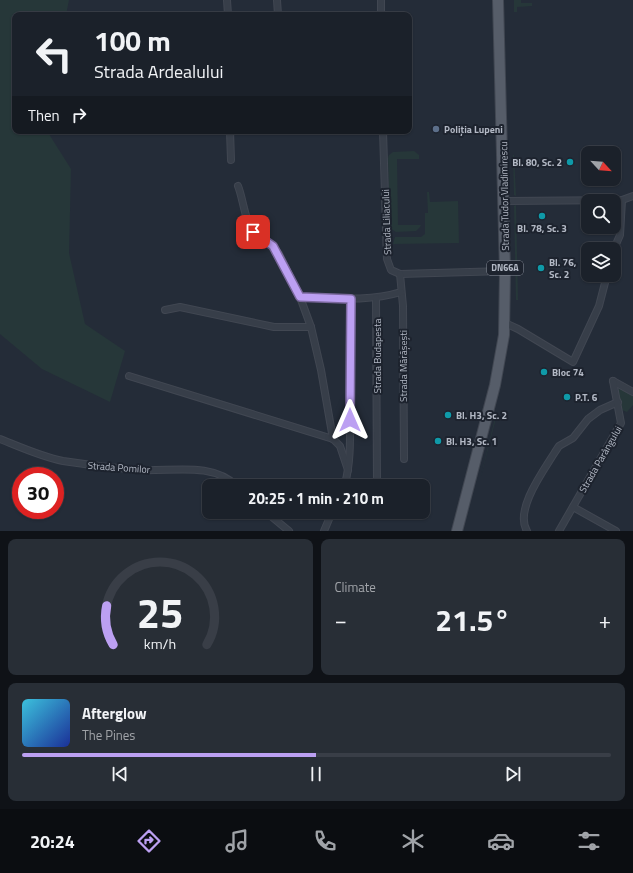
<!DOCTYPE html>
<meta charset="utf-8">
<style>
:root{--surface:#1b212a;--page:#282e36;--text:#f1f3f6;--muted:#a0a3a8;--line:#393e47;--accent:#bca0f2}
body{margin:0;font-family:"Titillium Web",sans-serif;background:var(--page);color:var(--text);height:100vh;display:flex;flex-direction:column;font-size:15px;white-space:nowrap}
*{box-sizing:border-box;margin:0}
p{font-size:13px;color:var(--muted)}
.icon{flex:none;width:22px;height:22px;fill:none;stroke:currentColor;stroke-width:2;stroke-linecap:round;stroke-linejoin:round}
.map{position:relative;height:531px;overflow:hidden}
.side{display:flex;flex-direction:column;gap:8px;padding:8px;background:#0f1217;flex:1}
.side>*{flex:none}
.hud{position:absolute;left:12px;top:12px;width:400px;height:122px;border-radius:8px;box-shadow:0 1px 3px #0004,0 0 0 1px var(--line);background:#1b212a;color:var(--text);overflow:hidden}
.needle{width:26px;rotate:116deg}
.tools{position:absolute;left:581px;top:146px;display:grid;gap:8px}
.tools a{display:grid;place-items:center;width:40px;height:40px;border-radius:8px;background:var(--surface);box-shadow:0 1px 3px #0004,0 0 0 1px var(--line);font-size:20px}
.speed{position:absolute;left:12px;top:467px;display:flex;gap:8px;font-size:20px;font-weight:700;text-align:center}
.speed>*{display:grid;place-content:center;width:52px;height:52px;border-radius:50%;background:var(--surface);box-shadow:0 1px 3px #0004,0 0 0 1px var(--line);line-height:1}
.speed .limit{border:6px solid #d22;background:#fff;color:#111}
.pin{position:absolute;display:grid;place-items:center;width:34px;height:34px;color:#fff;margin:-17px;border-radius:8px;box-shadow:0 2px 6px #0006}
.me{position:absolute;width:44px;margin:-22px;rotate:0deg;stroke-linejoin:round;filter:drop-shadow(0 0 3px #0008)}
.turn{display:flex;align-items:center;gap:14px;height:84px;padding:0 16px;font-size:18px}
.turn .icon{width:52px;height:52px;stroke-width:2.5}
.turn b{display:block;font-size:28px;line-height:34px}
.then{display:flex;align-items:center;height:38px;padding:0 16px;background:#0003;gap:8px;font-size:15px}
.big{font-size:30px;font-weight:700;line-height:1.1}
.side .tile{flex:1;display:flex;flex-direction:column;justify-content:center;gap:6px;min-width:0;padding:0 14px;border-radius:8px;background:var(--page)}
.side .dial{align-items:center;gap:0}
.dial svg{height:104px;overflow:visible;fill:none;stroke:var(--line);stroke-width:7;stroke-linecap:round;text-anchor:middle}
.dial text{fill:var(--text);stroke:none}
.song{display:flex;align-items:center;gap:12px}
.cover{width:48px;height:48px;border-radius:6px;background:linear-gradient(135deg,hsl(190 70% 55%),hsl(230 70% 35%))}
.played{height:4px;border-radius:2px;background:linear-gradient(90deg,var(--accent) 50%,var(--line) 50%)}
.keys{display:flex;justify-content:space-around;direction:ltr}
.heat{display:flex;justify-content:space-between;align-items:center;font-size:22px;direction:ltr}
.side .tiles{flex:1;display:grid;gap:8px;grid-template-columns:1fr 1fr}
.tile:last-child{grid-column:span 2}
.trip{position:absolute;left:202px;top:479px;width:228px;height:40px;border-radius:8px;background:var(--surface);box-shadow:0 1px 3px #0004,0 0 0 1px var(--line);font-weight:700;line-height:40px;text-align:center}
.dock{display:flex;height:64px;justify-content:space-around;align-items:center;background:#0b0d11;color:var(--muted)}
.dock .icon{width:28px;height:28px}
.dock .current{color:var(--accent)}
.dock b{font-size:18px;color:var(--text)}
.map>svg:first-child{display:block}
.green{fill:#263739}
.lines{fill:none;stroke-linecap:round;stroke-linejoin:round}
.street-casing{stroke:#414752;stroke-width:8}
.primary-casing{stroke:#414752;stroke-width:12}
.street{stroke:#373e49;stroke-width:6}
.primary{stroke:#565d69;stroke-width:10}
.route-casing{stroke:#7a689d;stroke-width:10}
.route{stroke:#bca0f2;stroke-width:7}
.service-dot{fill:#5c6f8a;stroke:#1d232e;stroke-width:1.5}
.culture-dot{fill:#0f9aa8;stroke:#1d232e;stroke-width:1.5}
.labels{text-anchor:middle;stroke-width:4;stroke-linejoin:round;paint-order:stroke}
.shield{fill:#1d232e;stroke:#868c98;stroke-width:1}
.shield-label{font-size:9px;font-weight:bold;fill:#b3b9c5}
.poi-label{font-size:10px;font-weight:bold;fill:#b3b9c5;stroke:#1d232e;text-anchor:start}
.street-label{font-size:10px;fill:#b3b9c5;stroke:#1d232e}
</style>
<div class="map">
<svg width="633" height="531" viewBox="0 0 633 531">
<rect width="100%" height="100%" fill="#242c38"/>
<g class="green">
<path d="M 0,0 L 69,0 L 66,15 L 15,15 L 15,131 L 47,131 L 71,169 L 69,253 L 85,324 L 125,351 L 110,402 L 42,369 L 0,334 Z"/>
<path d="M 514,0 L 521,0 L 521,3 L 532,3 L 532,6 L 517,7 L 517,12 L 514,12 Z"/>
<path d="M 414,151 L 419,155 L 419,159 L 397,159 L 398,225 L 421,225 L 420,227 L 416,231 L 396,232 L 390,228 L 388,158 L 389,155 L 393,152 Z"/>
<path d="M 513,155 L 514,155 L 516,196 L 514,195 Z"/>
<path d="M 427,192 L 429,192 L 430,202 L 458,201 L 459,243 L 393,244 L 395,237 L 421,237 L 425,234 L 425,213 L 428,213 Z"/>
<path d="M 516,205 L 518,300 L 516,300 L 514,206 Z"/>
<path d="M 619,388 L 633,395 L 633,405 L 627,412 L 622,410 L 618,392 Z"/>
<path d="M 496,414 L 497,414 L 480,480 Z"/>
</g>
<g class="lines">
<defs>
<g id="street">
<path d="M 227,0 L 228,15"/>
<path d="M 277,0 L 278,15"/>
<path d="M 381,0 L 381,15"/>
<path d="M 230,131 L 231,160"/>
<path d="M 383,131 L 387,259 L 391,270 L 400,274 L 505,271"/>
<path d="M 238,186 C 243,198 245,222 253,231 C 260,240 270,242 279,254 L 300,297 L 311,327 L 321,370 L 333,439"/>
<path d="M 504,201 L 622,200 L 633,196"/>
<path d="M 614,249 L 620,235 L 622,200"/>
<path d="M 400,274 L 403,306 L 404,459"/>
<path d="M 300,297 C 334,298 368,302 401,292"/>
<path d="M 376,298 L 377,486"/>
<path d="M 165,310 L 180,307 L 274,327 L 311,327"/>
<path d="M 505,323 L 518,329 L 573,362 L 599,306 L 607,275"/>
<path d="M 129,376 L 333,439 L 340,446 L 348,470"/>
<path d="M 613,381 L 633,392"/>
<path d="M 0,439 C 20,447 42,457 63,461 C 88,465 113,468 138,470 C 172,472 211,461 237,486"/>
<path d="M 347,486 L 345,484 C 351,461 350,437 350,413 C 350,375 349,337 351,299"/>
<path d="M 573,507 L 616,531"/>
<path d="M 266,512 L 289,531"/>
<path d="M 324,531 L 332,512"/>
<path d="M 527,531 C 514,510 544,470 555,452 L 559,446 L 573,438 L 588,419 L 600,410 L 618,402"/>
<path d="M 559,531 L 621,423 L 613,381"/>
</g>
<path id="primary" d="M 457,531 L 495,385 L 504,335 L 505,271 L 498,0"/>
</defs>
<use href="#street" class="street-casing"/>
<use href="#primary" class="primary-casing"/>
<use href="#street" class="street"/>
<use href="#primary" class="primary"/>
</g>
<g class="lines">
<defs>
<path id="route" d="M 253,232 L 273,246 L 300,297 L 351,299 L 350,420"/>
</defs>
<use href="#route" class="route-casing"/>
<use href="#route" class="route"/>
</g>
<circle class="service-dot" cx="436" cy="129" r="4"/>
<g class="culture-dot">
<circle cx="570" cy="162" r="4"/>
<circle cx="542" cy="216" r="4"/>
<circle cx="541" cy="268" r="4"/>
<circle cx="544" cy="372" r="4"/>
<circle cx="567" cy="397" r="4"/>
<circle cx="448" cy="415" r="4"/>
<circle cx="438" cy="441" r="4"/>
</g>
<g class="labels">
<rect class="shield" x="487" y="261" width="36" height="14" rx="3"/>
<g class="shield-label">
<text x="505" y="271">DN66A</text>
</g>
<g class="poi-label">
<text x="444" y="133">Poliția Lupeni</text>
<text x="562" y="166" text-anchor="end">Bl. 80, Sc. 2</text>
<text x="542" y="232" text-anchor="middle">Bl. 78, Sc. 3</text>
<text x="549" y="266">Bl. 76,<tspan x="549" dy="12">Sc. 2</tspan></text>
<text x="552" y="376">Bloc 74</text>
<text x="575" y="401">P.T. 6</text>
<text x="456" y="419">Bl. H3, Sc. 2</text>
<text x="446" y="445">Bl. H3, Sc. 1</text>
</g>
<g class="street-label">
<text transform="translate(504 196) rotate(-91)" y="4">Strada Tudor Vladimirescu</text>
<text transform="translate(386 222) rotate(-92)" y="4">Strada Liliacului</text>
<text transform="translate(377 356) rotate(-90)" y="4">Strada Budapesta</text>
<text transform="translate(403 366) rotate(-90)" y="4">Strada Mărășești</text>
<text transform="translate(600 459) rotate(-60)" y="4">Strada Parângului</text>
<text transform="translate(119 467) rotate(4)" y="4">Strada Pomilor</text>
</g>
</g>
</svg>
<div class="tools">
<a><svg class="needle" viewBox="-14 -14 28 28"><path d="M0-13l5 13h-10z" fill="#e53935"/><path d="M0 13l5-13h-10z" fill="#a0a3a8"/></svg></a>
<a><svg class="icon" aria-label="search" viewBox="0 0 24 24"><circle cx="10" cy="10" r="6"/><path d="M15 15l6 6"/></svg></a>
<a><svg class="icon" aria-label="layers" viewBox="0 0 24 24"><path d="M12 4l9 5-9 5-9-5zM3 14l9 5 9-5"/></svg></a>
</div>
<div class="speed"><div class="limit">30</div></div>
<div class="pin" style="left:253px;top:232px;background:#d93025"><svg class="icon" aria-label="arrive" viewBox="0 0 24 24"><path d="M6 21V4h12l-3 4 3 4H6"/></svg></div>
<svg class="me" style="left:350px;top:420px" viewBox="-20 -20 40 40"><path d="M0-17L14 15 0 8-14 15z" fill="#bca0f2" stroke="#fff" stroke-width="4"/></svg>
<div class="trip">20:25 · 1 min · 210 m</div>
<div class="hud">
<div class="turn"><svg class="icon" aria-label="left" viewBox="0 0 24 24"><path d="M17 20v-9H6M10 6l-5 5 5 5"/></svg><div><b>100 m</b>Strada Ardealului</div></div>
<div class="then">Then<svg class="icon" aria-label="right" viewBox="0 0 24 24"><path d="M7 20v-9h11M14 6l5 5-5 5"/></svg></div>
</div>
</div>
<section class="side">
<div class="tiles">
<div class="tile dial"><svg viewBox="0 0 100 80">
<path d="M14 69A42 42 0 1 1 86 69"/>
<path d="M14 69A42 42 0 0 1 9 39" stroke="#bca0f2"/>
<text x="50" y="56" font-size="32" font-weight="700">25</text>
<text x="50" y="72" font-size="11">km/h</text>
</svg></div>
<div class="tile"><p>Climate</p>
<div class="heat"><a>−</a><b class="big">21.5°</b><a>+</a></div>
</div>
<div class="tile">
<div class="song"><i class="cover"></i><div><b>Afterglow</b><p>The Pines</p></div></div>
<div class="played"></div>
<div class="keys"><svg class="icon" aria-label="previous" viewBox="0 0 24 24"><path d="M18 5L8 12l10 7zM5 5v14"/></svg><svg class="icon" aria-label="pause" viewBox="0 0 24 24"><path d="M8 5v14M16 5v14"/></svg><svg class="icon" aria-label="next" viewBox="0 0 24 24"><path d="M6 5l10 7-10 7zM19 5v14"/></svg></div>
</div>
</div>
</section>
<nav class="dock">
<b>20:24</b>
<svg class="icon current" aria-label="directions" viewBox="0 0 24 24"><path d="M12 3l9 9-9 9-9-9zM9 14v-3h6M13 9l2 2-2 2"/></svg>
<svg class="icon" aria-label="music" viewBox="0 0 24 24"><path d="M9 18V5l10-2v13"/><circle cx="6" cy="18" r="3"/><circle cx="16" cy="16" r="3"/></svg>
<svg class="icon" aria-label="phone" viewBox="0 0 24 24"><path d="M5 4h4l2 5-3 2q2 4 5 5l2-3 5 2v4C11 20 4 13 5 4z"/></svg>
<svg class="icon" aria-label="climate" viewBox="0 0 24 24"><path d="M12 3v18M4 7l16 10M4 17L20 7"/></svg>
<svg class="icon" aria-label="car" viewBox="0 0 24 24"><path d="M5 17H2v-5l4-1 3-4h7l3 4 3 1v5h-3M9 17h6M6 11h13"/><circle cx="7" cy="17" r="2"/><circle cx="17" cy="17" r="2"/></svg>
<svg class="icon" aria-label="filters" viewBox="0 0 24 24"><path d="M4 7h16M4 17h16"/><circle cx="9" cy="7" r="2"/><circle cx="15" cy="17" r="2"/></svg>
</nav>
